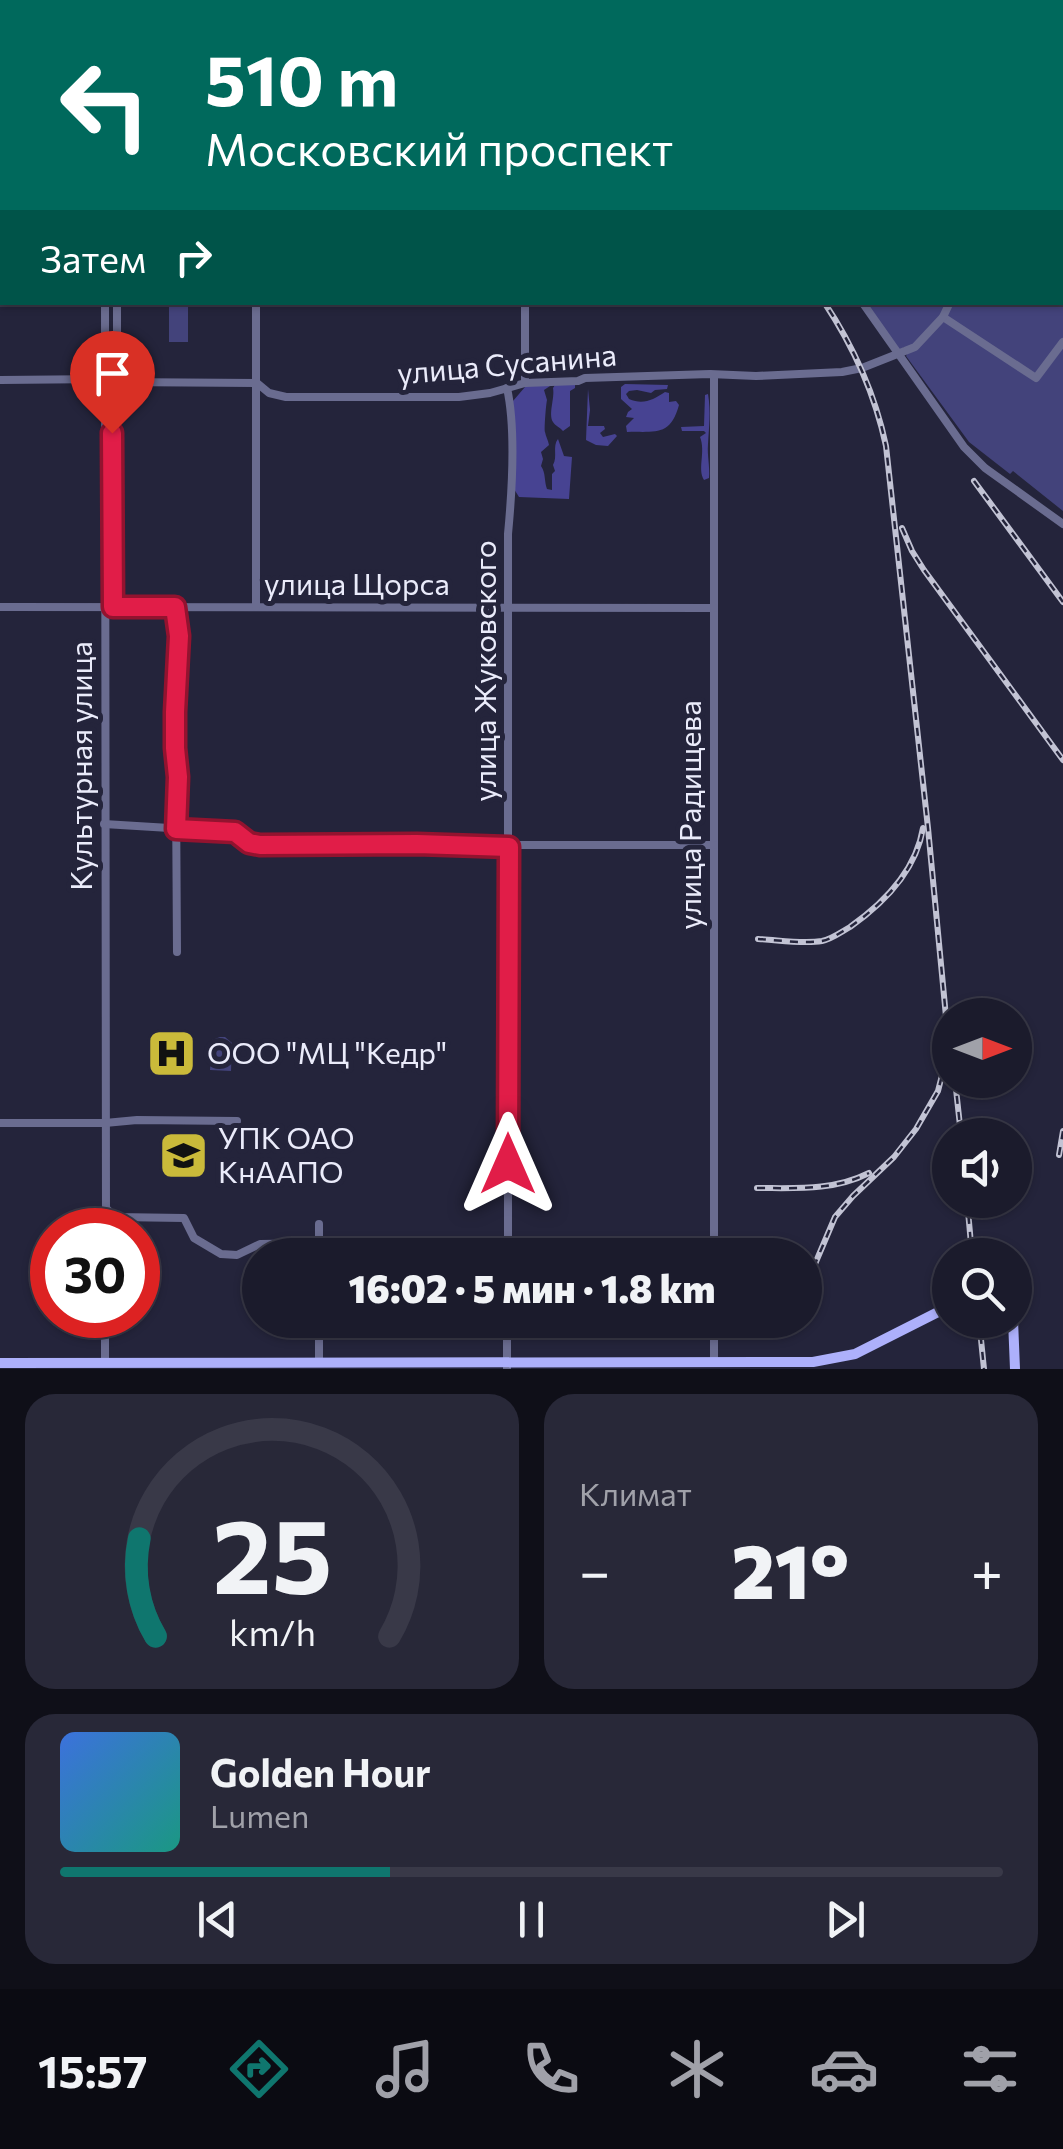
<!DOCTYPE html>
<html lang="ru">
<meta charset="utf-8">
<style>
:root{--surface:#1b1b2c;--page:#282838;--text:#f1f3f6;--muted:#a0a1a9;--line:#393948;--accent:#0f766e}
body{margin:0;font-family:Commissioner,sans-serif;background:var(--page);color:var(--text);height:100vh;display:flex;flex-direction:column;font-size:38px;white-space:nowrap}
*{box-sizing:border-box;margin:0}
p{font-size:32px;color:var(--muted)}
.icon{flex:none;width:55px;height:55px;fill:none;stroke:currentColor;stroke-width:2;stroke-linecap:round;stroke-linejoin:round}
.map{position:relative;height:1369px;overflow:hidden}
.drawer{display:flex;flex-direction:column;gap:25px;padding:25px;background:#0f0f18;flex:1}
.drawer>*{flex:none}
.guide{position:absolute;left:0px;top:0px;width:1065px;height:305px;box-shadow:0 2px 8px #0004,0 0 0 2px var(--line);background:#00695c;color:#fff;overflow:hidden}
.needle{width:65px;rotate:90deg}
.tools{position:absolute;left:932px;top:998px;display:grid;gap:20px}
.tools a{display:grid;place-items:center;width:100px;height:100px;border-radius:50%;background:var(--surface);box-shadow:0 2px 8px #0004,0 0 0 2px var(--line);font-size:50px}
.speed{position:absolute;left:30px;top:1208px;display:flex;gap:20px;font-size:50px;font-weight:700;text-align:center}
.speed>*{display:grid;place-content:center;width:130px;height:130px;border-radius:50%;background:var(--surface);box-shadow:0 2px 8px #0004,0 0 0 2px var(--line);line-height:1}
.speed .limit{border:15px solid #d22;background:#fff;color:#111}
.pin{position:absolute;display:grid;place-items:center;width:85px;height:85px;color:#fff;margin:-102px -42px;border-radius:50% 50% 50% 0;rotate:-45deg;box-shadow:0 0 10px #0007}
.pin .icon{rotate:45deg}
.me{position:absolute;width:110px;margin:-55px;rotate:0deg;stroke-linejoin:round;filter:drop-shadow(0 0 8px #0008)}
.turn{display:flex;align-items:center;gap:35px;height:210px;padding:0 40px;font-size:45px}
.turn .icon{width:130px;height:130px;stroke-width:2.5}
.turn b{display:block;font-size:70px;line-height:85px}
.then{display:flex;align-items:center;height:95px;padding:0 40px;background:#0003;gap:20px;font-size:38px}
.big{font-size:75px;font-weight:800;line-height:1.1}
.drawer .tile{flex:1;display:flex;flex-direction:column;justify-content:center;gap:15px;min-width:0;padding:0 35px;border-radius:30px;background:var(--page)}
.drawer .dial{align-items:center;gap:0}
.dial svg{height:260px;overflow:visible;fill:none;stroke:var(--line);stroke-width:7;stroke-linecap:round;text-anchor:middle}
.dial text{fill:var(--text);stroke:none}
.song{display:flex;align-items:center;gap:30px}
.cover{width:120px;height:120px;border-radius:15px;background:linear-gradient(135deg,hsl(220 70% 55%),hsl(170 70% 35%))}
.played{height:10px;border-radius:5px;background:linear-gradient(90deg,var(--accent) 35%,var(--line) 35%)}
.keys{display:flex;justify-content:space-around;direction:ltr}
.heat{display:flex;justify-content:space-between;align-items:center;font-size:55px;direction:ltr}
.drawer .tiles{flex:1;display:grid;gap:25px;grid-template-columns:1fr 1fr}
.tile:last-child{grid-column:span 2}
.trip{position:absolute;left:242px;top:1238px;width:580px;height:100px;border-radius:50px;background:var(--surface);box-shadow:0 2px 8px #0004,0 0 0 2px var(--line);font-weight:800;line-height:100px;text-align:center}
.tabs{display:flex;height:160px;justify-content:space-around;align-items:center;background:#0b0b12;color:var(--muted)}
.tabs .icon{width:70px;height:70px}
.tabs .on{color:var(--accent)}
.tabs b{font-size:45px;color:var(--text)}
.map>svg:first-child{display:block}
.green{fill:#43437b}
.forest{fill:#474392}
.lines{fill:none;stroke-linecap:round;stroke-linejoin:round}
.minor{stroke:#6a6c90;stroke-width:8}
.major{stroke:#adb0fb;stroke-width:10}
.rail-casing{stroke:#c2c3d4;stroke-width:6}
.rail{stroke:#24243b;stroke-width:2.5;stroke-dasharray:8;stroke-linecap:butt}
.route-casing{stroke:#92132f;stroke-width:25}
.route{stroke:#e11d48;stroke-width:18}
.labels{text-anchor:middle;stroke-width:10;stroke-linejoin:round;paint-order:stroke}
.street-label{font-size:30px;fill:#eaebfa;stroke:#24243b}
.poi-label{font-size:30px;fill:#eaebfa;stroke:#24243b;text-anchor:start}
</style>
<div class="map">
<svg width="1063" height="1369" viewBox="0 0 1063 1369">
<rect width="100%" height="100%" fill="#24243b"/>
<g class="green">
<path d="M 908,0 L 1063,0 L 1063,511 L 1013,471 L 1010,474 L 969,442 L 906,356 L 908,352 L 904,347 L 899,351 L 865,303 L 1062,302 L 1062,2 L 908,2 Z"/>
<path d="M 188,304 L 188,342 L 169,342 L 169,304 Z"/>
<path d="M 220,1037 L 225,1037 L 232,1043 L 231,1071 L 210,1070 L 212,1040 Z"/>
</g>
<g class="forest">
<path d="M 534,384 L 550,386 L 544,390 L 547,400 C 546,404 544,429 545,432 C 546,437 548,440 549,445 L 541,452 L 543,459 L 541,466 C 546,473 544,481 547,489 L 552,490 L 552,474 L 555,471 L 553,465 C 558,457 552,446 558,439 L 564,456 L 572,457 L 569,499 L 519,497 L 514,489 L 513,401 L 525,387 Z"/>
<path d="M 575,384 L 575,388 L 570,391 L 570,426 L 563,431 C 560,427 555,426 553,422 C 548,414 555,398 553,388 L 555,385 Z"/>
<path d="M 625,384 L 668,385 L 667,389 L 655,390 L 651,393 L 637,390 L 629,391 L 626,394 L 629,399 C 643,405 653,400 665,392 L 669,393 L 669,402 L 676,401 L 679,405 C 670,437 656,431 627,432 L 626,426 L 634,418 L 626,417 L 628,412 L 632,409 L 621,399 L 621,387 Z"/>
<path d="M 588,389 L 590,410 L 588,426 L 604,426 L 605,429 L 600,433 L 603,437 L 615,434 L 617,436 L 608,446 L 596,445 L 586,440 Z"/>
<path d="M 708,394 C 711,412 709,427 708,444 C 707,455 710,467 709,478 L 704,480 C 697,469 706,452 700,437 L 706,433 L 704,431 L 682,431 L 681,427 L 704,426 L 705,395 Z"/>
</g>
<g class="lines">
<g class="minor">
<path d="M 256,0 L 256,2"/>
<path d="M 662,0 L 663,2"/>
<path d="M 904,2 L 905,0"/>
<path d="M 1062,84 L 1063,83"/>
<path d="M 0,157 L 2,157"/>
<path d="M 105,302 L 106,1230"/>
<path d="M 862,302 L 964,447 L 985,468 L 1063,524"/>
<path d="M 943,317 L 1036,378 L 1063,342"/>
<path d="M 714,375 L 714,1255"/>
<path d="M 0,380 L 105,379 L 114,382 L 257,383 L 269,393 L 286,397 L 459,397 L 490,393 L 525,383 L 578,381 L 585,378 L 710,374 L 756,376 L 842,372 L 862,368 L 915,347 L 943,317 L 950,302"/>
<path d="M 525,383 L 525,302"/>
<path d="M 507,388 C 516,429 512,492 508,534 L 508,1255"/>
<path d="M 0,607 L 714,608"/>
<path d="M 113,607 L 112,391 L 117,367 L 117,302"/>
<path d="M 175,607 C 180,642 176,676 175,711 C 174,738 180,765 176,791 L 177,952"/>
<path d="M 256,607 L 256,302"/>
<path d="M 104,824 L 235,832 L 249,843 L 261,845 L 714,845"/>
<path d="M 0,1123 L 105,1123 L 137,1120 L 237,1121"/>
<path d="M 106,1208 L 115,1217 L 184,1218 L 194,1238 L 221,1254 L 237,1255 L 260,1244 L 319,1243"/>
<path d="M 319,1255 L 319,1224"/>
<path d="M 714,1320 L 714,1362"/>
<path d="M 105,1363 L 105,1315"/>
<path d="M 319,1363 L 319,1320"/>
<path d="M 507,1369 L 507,1320"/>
</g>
<g class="major">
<path d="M 1013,1320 L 1015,1369"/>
<path d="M 0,1363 L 813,1362 L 855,1354 L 950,1306"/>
</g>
<defs>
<g id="rail">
<path d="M 611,0 L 613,2"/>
<path d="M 448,2 L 448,0"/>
<path d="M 974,481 L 1063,602"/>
<path d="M 902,528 L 912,551 L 924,570 L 1063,760"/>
<path d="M 758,939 C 779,940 802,944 822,941 C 832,939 841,932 850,927 C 884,903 916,871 923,828"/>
<path d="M 955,1080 L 961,1135"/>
<path d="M 1059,1155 L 1063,1131"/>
<path d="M 757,1188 C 796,1188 833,1191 869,1173"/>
<path d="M 967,1200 L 972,1255"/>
<path d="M 813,1283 L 815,1264 L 835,1217 L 853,1196 L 894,1157 L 916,1129 L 938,1091 L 949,1048 L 928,828 L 886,446 C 875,394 854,347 824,302"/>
<path d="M 979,1320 L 984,1369"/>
</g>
</defs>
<use href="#rail" class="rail-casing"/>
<use href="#rail" class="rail"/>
</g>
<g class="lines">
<defs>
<path id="route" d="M 112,433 L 113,607 L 175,607 L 179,636 L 175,712 L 175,748 L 178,777 L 176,829 L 235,832 L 249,843 L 260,845 L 417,844 L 509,847 L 508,1164"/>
</defs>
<use href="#route" class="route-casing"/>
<use href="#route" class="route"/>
</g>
<defs>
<symbol id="hospital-square" viewBox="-11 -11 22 22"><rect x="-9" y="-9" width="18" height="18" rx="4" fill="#caba3a" stroke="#24243b"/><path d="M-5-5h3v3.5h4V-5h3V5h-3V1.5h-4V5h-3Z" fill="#111"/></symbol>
<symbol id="university-square" viewBox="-11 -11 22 22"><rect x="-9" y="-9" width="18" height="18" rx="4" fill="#caba3a" stroke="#24243b"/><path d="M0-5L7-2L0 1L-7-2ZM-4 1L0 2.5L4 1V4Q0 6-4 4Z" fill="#111"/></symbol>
</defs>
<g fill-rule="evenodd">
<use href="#hospital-square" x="144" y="1026" width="55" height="55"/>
<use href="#university-square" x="156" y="1128" width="55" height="55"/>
</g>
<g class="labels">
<g class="street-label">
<text transform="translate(507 365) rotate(-5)" y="10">улица Сусанина</text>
<text x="357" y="595">улица Щорса</text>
<text transform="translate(486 671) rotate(-90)" y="10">улица Жуковского</text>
<text transform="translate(82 766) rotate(-90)" y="10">Культурная улица</text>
<text transform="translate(691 815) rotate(-90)" y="10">улица Радищева</text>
</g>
<g class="poi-label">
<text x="207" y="1064">ООО "МЦ "Кедр"</text>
<text x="218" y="1149">УПК ОАО<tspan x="218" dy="34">КнААПО</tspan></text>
</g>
</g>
</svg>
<div class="tools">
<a><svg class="needle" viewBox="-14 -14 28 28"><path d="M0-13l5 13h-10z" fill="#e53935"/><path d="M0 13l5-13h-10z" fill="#a0a1a9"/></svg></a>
<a><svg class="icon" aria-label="sound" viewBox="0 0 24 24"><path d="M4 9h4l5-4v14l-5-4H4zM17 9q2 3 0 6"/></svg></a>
<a><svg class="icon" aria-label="search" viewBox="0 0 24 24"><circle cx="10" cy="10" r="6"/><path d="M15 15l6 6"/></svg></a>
</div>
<div class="speed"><div class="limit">30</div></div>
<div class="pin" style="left:112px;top:433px;background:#d93025"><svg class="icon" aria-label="arrive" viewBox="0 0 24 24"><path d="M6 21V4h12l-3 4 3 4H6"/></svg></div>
<svg class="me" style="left:508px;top:1164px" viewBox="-20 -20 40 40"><path d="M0-17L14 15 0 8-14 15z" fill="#e11d48" stroke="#fff" stroke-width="4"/></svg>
<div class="trip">16:02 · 5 мин · 1.8 km</div>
<div class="guide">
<div class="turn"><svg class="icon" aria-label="left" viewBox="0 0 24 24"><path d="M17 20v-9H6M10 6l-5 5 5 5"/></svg><div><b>510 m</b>Московский проспект</div></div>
<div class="then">Затем<svg class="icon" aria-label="right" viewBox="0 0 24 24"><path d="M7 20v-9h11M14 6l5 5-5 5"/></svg></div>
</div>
</div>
<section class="drawer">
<div class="tiles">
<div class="tile dial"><svg viewBox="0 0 100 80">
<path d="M14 69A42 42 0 1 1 86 69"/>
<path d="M14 69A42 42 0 0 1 9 39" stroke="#0f766e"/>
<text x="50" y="56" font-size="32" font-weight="700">25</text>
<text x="50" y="72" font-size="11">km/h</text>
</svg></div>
<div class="tile"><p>Климат</p>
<div class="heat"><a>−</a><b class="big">21°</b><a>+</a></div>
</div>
<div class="tile">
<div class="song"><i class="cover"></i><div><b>Golden Hour</b><p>Lumen</p></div></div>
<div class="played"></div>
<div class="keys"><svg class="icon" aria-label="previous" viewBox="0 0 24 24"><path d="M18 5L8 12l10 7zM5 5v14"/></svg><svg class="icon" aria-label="pause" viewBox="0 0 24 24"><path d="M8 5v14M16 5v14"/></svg><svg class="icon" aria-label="next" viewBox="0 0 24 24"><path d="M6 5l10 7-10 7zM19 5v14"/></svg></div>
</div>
</div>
</section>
<nav class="tabs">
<b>15:57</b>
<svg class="icon on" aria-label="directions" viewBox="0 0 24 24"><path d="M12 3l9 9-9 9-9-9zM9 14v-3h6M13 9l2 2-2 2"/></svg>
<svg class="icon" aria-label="music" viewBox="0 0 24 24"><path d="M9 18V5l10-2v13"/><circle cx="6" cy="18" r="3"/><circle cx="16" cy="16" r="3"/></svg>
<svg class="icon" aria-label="phone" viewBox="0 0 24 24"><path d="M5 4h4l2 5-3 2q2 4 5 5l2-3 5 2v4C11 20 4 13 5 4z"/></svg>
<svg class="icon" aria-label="climate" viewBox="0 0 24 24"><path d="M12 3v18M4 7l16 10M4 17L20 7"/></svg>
<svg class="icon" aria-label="car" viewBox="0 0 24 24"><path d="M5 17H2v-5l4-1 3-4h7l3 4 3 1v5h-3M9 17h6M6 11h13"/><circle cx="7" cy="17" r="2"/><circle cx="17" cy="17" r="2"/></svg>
<svg class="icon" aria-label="filters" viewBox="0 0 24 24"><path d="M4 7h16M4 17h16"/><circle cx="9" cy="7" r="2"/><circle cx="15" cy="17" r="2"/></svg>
</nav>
